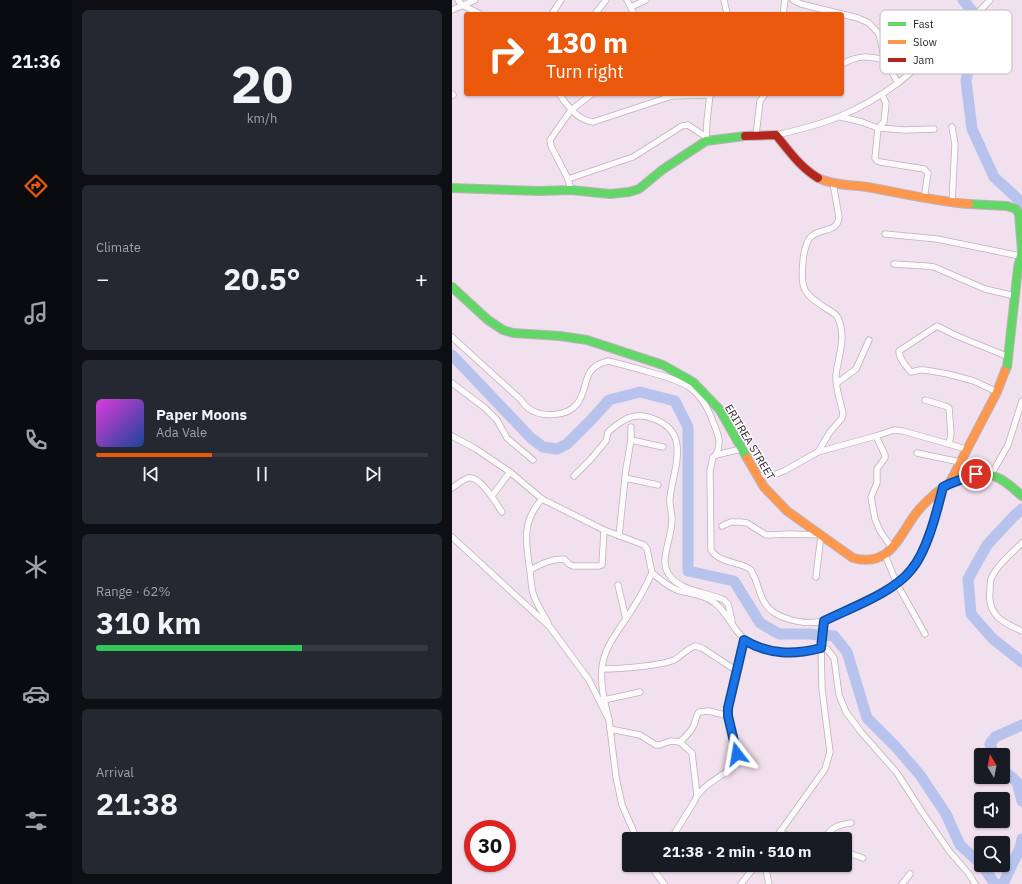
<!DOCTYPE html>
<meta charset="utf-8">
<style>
:root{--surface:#171b24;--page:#242831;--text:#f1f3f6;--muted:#9ea1a6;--line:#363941;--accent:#ea580c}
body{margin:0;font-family:"IBM Plex Sans",sans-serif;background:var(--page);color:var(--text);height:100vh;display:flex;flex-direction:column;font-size:15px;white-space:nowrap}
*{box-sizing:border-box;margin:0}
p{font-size:13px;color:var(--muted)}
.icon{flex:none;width:22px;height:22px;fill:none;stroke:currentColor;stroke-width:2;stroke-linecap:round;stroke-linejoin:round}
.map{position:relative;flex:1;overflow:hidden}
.panel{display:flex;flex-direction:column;gap:10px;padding:10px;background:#0d0f14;width:380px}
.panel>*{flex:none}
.guide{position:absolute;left:12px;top:12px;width:380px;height:84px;border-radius:4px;box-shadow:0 1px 3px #0004;background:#ea580c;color:#fff;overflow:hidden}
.needle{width:26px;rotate:350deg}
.tools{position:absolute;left:522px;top:748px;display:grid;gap:8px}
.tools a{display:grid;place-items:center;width:36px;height:36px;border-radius:4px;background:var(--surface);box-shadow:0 1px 3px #0004;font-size:20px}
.speed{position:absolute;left:12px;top:820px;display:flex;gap:8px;font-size:20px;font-weight:700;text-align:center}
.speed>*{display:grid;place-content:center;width:52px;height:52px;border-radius:50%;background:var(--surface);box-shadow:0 1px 3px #0004;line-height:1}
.speed .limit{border:6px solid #d22;background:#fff;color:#111}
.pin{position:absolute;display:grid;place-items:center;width:34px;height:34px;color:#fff;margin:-17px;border:2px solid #fff;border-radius:50%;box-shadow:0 1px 4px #0007}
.me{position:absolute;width:44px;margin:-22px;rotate:346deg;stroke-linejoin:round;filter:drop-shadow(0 0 3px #0008)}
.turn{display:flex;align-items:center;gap:14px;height:84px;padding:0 16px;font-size:18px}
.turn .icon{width:52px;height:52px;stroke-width:2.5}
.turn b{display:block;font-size:28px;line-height:34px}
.big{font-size:30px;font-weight:800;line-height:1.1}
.panel .card{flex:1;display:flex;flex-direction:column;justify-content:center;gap:6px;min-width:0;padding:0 14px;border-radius:6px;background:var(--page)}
.panel .dial{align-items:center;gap:0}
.dial b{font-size:52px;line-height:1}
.song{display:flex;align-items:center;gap:12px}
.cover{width:48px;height:48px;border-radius:6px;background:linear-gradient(135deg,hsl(300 70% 55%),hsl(220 70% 35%))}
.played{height:4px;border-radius:2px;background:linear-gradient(90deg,var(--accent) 35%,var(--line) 35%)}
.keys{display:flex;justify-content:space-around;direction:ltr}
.heat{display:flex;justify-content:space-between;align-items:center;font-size:22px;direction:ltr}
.charge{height:6px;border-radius:3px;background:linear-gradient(90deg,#34c759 62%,var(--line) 0)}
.trip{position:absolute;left:170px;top:832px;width:230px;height:40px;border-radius:4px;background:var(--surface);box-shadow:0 1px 3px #0004;font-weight:800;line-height:40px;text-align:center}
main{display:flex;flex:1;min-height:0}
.menu{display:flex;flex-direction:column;width:72px;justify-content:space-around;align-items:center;background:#090b0e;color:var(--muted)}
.menu .icon{width:28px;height:28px}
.menu .active{color:var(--accent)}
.menu b{font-size:18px;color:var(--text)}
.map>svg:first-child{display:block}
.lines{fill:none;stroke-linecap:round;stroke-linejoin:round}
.river{stroke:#b7c3ed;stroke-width:11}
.street-casing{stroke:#beb1bb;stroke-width:7}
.fast-casing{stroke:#beb1bb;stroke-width:10}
.slow-casing{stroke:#beb1bb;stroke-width:10}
.jam-casing{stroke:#beb1bb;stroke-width:10}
.street{stroke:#fdfafc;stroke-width:5.5}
.fast{stroke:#63d668;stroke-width:8}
.slow{stroke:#ff974d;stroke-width:8}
.jam{stroke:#b3261e;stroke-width:8}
.route-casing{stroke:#114b97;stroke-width:10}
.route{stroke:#1a73e8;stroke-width:7}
.labels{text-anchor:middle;stroke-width:3;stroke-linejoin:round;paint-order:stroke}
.street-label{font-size:11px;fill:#2a1e27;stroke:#fff}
.key{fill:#fff;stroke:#bfbcbe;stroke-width:1}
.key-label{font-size:11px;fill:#2a1e27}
</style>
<main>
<nav class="menu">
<b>21:36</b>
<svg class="icon active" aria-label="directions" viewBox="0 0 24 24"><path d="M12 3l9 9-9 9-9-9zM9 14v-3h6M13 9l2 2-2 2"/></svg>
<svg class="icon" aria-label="music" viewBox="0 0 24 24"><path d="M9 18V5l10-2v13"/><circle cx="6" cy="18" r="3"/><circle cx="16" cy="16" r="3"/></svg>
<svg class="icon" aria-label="phone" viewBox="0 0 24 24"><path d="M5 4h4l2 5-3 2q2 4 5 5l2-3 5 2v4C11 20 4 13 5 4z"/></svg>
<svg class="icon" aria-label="climate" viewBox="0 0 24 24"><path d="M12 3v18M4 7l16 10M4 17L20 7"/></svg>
<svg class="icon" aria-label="car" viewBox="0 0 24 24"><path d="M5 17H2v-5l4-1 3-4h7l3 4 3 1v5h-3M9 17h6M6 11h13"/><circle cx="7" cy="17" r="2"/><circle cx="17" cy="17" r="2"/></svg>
<svg class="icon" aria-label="filters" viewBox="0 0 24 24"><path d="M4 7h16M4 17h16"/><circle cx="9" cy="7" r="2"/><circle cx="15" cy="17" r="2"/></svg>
</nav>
<section class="panel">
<div class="card dial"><b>20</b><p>km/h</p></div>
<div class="card"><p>Climate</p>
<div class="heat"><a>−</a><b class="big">20.5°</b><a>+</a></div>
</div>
<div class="card">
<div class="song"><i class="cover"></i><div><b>Paper Moons</b><p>Ada Vale</p></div></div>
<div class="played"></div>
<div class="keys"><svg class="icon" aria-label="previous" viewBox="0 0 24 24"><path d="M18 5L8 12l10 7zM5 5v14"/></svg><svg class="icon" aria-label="pause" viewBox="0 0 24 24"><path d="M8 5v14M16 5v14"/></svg><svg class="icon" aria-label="next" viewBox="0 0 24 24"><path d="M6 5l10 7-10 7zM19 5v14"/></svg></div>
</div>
<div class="card"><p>Range · 62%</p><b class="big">310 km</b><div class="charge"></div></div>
<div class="card"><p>Arrival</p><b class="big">21:38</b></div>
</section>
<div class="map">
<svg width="570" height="884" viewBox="0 0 570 884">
<rect width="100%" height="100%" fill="#f1e0ed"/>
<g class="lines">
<g class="river">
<path d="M 511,0 L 522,13 L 522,43 L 514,81 L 520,129 L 542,177 L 568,201 L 570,204"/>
<path d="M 0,355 L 79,438 L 91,447 L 105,449 L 115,444 L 141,418 L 157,400 L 188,392 L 223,401 L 236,427 L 236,571 L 282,581 L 308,623 L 327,634 L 357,634 L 382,636 L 395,652 L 415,718 L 443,746 L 468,775 L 494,814 L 508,845 L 529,864"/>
<path d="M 570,509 L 562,516 L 535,545 L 516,579 L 519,614 L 540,638 L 570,662"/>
<path d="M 542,755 L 538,744 L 543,737 L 570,725"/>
<path d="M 551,770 L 565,782 L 570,801"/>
<path d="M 530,865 L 543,884"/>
<path d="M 551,884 L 568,848 L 570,839"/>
</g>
<defs>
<g id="street">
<path d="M 6,0 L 10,5 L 28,14"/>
<path d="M 175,0 L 182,14"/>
<path d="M 272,0 L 275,14"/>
<path d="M 179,7 L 194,0"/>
<path d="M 0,10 L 23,0"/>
<path d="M 100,14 L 109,0"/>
<path d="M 143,14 L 154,0"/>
<path d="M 331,14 L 333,0"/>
<path d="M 390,64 C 407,55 415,56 433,60"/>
<path d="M 446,83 L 505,34 L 538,0"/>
<path d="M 0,94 L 1,95"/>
<path d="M 107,94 C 116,106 125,120 141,122 L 220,96 L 258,95"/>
<path d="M 430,95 L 434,103 L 433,113 L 432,122 L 426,128 L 423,158 L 425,161 L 428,162 L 472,169 L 476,173 L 472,199"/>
<path d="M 389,117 L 410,122 L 426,128 L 453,130 L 482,129"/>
<path d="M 304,135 L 308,101 L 313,94"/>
<path d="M 324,135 C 374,124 405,113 446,83 L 433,60 L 427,34 L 417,23 L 406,18 L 349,4 L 341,0"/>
<path d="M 254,139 L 255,121 L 258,94"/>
<path d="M 116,179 L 181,157 L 230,126 L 236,125 L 254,137"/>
<path d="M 119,190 L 116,179 L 99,146 L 98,140 L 119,110 L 140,94"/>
<path d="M 500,203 L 503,144 L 500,127"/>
<path d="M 433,234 L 485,239 L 568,256"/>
<path d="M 442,264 L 474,266 L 482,267 L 533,289 L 563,296"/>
<path d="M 0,337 L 68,399 C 71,402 73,406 76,408 C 89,418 115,417 125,404 C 138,387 128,368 156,361 C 169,364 183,368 197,372 C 231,381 249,387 261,422 C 266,434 270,442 264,455"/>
<path d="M 0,383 L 33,408 L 45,420 L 55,438 L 81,460"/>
<path d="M 385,383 L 404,369 L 417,340"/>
<path d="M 545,392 L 522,381 L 496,374 L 473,370 L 468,370 L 459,372 C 454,366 447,359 447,351 L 485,326 L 505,336 L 557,357"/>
<path d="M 473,400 L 493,406 L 497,408 L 499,434 L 497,444"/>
<path d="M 0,436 L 24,449 L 58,472 L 90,499 L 152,530 L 192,545 L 195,549 L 200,573 C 194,586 187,599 179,611 C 168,629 152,646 150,668 C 148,685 153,704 157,720"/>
<path d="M 179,440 L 211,447"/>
<path d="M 289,449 L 264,455 L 261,457 L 258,471 L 259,550 C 267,564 292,562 299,570 C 300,572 301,576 303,578 C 308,591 309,603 321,612 C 335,621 356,625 371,621 C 378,620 384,615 390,612 C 412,601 445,589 460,570 C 477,547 484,515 491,488"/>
<path d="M 366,452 L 378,432 L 390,418 L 391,414 C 389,402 383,388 384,375 C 386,356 395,338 386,318 C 384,314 379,311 375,309 C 352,294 348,290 351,262 C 351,255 354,244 357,239 C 365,227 386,234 387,217 L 381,183"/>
<path d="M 465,453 L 508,462"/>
<path d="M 539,475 L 556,445 L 570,401"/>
<path d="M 122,476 L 138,460 L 154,441 L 156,432 C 171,419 182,411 202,419 C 240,433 221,469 218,498 C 217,506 220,512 220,519 C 220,524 219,530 218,534 C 216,546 209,562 216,573 C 227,592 253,591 272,600 L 276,604 L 280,621"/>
<path d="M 305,476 L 324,474 L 332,471 L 366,452 L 424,436"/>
<path d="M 173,478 L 206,485"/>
<path d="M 0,488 C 5,485 10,480 16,478 C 28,475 44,503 50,512"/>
<path d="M 40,496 L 58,472"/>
<path d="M 90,499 C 69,522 74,543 78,571 C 79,578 79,586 81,593 C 84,604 91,613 96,623"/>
<path d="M 270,526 L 279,522 L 289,522 L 295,523 L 314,535 L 338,534 L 369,535 L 364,577"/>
<path d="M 167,536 L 174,469 L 179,440 L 179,427"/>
<path d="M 0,537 L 98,627 L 137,680 L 157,720 L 164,777 L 170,805 L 185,839"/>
<path d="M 570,543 C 560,553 545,565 539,579 C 538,582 538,587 538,591 C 535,615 551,623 570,631"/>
<path d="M 440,548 L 428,531 L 423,519 L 419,497 L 425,483 L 425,469 L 433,458 L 433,455 L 424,436 L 442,430 L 451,431 L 514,449"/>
<path d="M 433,555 L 445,584 L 473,634"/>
<path d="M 78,570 C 89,564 99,559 112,559 L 117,564 L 121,566 L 147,566 L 150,565 L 152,530"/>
<path d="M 200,573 C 209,580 217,588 228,591 C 240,594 253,595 263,603 C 281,618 283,641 310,648 C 323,652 338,655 352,653 C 360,652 367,648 375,649 L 382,658 L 387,695 L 394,712 L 409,732 L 445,773 L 470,812 L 498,852 L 517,874 L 523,884"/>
<path d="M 166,585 L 174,619"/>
<path d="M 150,669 C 166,669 208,666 222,660 C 229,656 235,649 243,646 L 250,648 L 285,671"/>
<path d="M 152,700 L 188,692"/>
<path d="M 158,729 L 188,735 L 204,745 L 207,745 L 219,741 L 228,742 L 240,753 L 245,795"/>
<path d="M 228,742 C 233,737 239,732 242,725 C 244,720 243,717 247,712 L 257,711 L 276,716"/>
<path d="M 328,833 L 349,839"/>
<path d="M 219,839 L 242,802 C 250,781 277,777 286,758 L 276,716 L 276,708 L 292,640"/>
<path d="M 323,839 L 373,769 L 378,752 L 370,689 L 369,648 L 372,621"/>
<path d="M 372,839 C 380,827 385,825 399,823"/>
<path d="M 393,852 L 411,858"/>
<path d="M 198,865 L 212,884"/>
<path d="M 313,865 L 317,884"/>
<path d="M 289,884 L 304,865"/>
<path d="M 450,884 L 458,874"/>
</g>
<g id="fast">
<path d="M 0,188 L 87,191 L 119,190 L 158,194 L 177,192 L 187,189 L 210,170 L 254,141 L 293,136"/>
<path d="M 517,204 L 555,206 L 564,209 L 567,214 L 570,251"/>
<path d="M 0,287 L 36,320 L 51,330 L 61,333 L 108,336 L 135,340 L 211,365 L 241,382 L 268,410 L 295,458"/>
<path d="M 553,371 L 555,367 L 566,268 L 570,251"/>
<path d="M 484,493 C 499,482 523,468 542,476 C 553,480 561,488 570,496"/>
</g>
<g id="slow">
<path d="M 366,178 C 381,185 399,185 415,187 C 449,193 482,201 517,204"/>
<path d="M 295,458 L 312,487 L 335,511 L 401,558 C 437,567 445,540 462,516 C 468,507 476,500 484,493"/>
<path d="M 497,484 L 545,392 L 553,371"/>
</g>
<path id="jam" d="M 293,136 L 324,135 C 337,151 348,167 366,178"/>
</defs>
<use href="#street" class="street-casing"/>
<use href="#fast" class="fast-casing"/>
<use href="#slow" class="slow-casing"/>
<use href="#jam" class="jam-casing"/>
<use href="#street" class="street"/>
<use href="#fast" class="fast"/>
<use href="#slow" class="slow"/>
<use href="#jam" class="jam"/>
</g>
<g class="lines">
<defs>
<path id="route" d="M 285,754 L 276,716 L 276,708 L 292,640 C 317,655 342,655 369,648 L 372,621 C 398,608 441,593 459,570 C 475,552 485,511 491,487 L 497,484 L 524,474"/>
</defs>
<use href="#route" class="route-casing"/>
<use href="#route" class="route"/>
</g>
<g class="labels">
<g class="street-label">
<text transform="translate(298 442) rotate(59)" y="4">ERITREA STREET</text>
</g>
</g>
<rect x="428" y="10" width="132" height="64" rx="6" class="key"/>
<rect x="436" y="22" width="18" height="4" fill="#63d668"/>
<rect x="436" y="40" width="18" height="4" fill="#ff974d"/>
<rect x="436" y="58" width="18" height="4" fill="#b3261e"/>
<g class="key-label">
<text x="461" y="28">Fast</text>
<text x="461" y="46">Slow</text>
<text x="461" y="64">Jam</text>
</g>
</svg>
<div class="tools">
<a><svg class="needle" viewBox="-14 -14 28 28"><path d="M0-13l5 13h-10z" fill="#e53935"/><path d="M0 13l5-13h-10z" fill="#9ea1a6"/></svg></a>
<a><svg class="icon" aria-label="sound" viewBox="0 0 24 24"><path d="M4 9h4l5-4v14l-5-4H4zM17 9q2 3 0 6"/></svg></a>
<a><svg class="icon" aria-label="search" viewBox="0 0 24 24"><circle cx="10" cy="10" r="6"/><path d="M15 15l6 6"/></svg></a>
</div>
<div class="speed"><div class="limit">30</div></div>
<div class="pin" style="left:524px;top:474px;background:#d93025"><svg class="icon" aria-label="arrive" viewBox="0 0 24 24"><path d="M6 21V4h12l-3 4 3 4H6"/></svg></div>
<svg class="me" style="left:285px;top:754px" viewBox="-20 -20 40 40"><path d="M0-17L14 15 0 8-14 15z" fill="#1a73e8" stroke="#fff" stroke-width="4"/></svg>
<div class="trip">21:38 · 2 min · 510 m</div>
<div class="guide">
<div class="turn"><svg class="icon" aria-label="right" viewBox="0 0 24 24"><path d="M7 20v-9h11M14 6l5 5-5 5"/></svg><div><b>130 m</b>Turn right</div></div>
</div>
</div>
</main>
